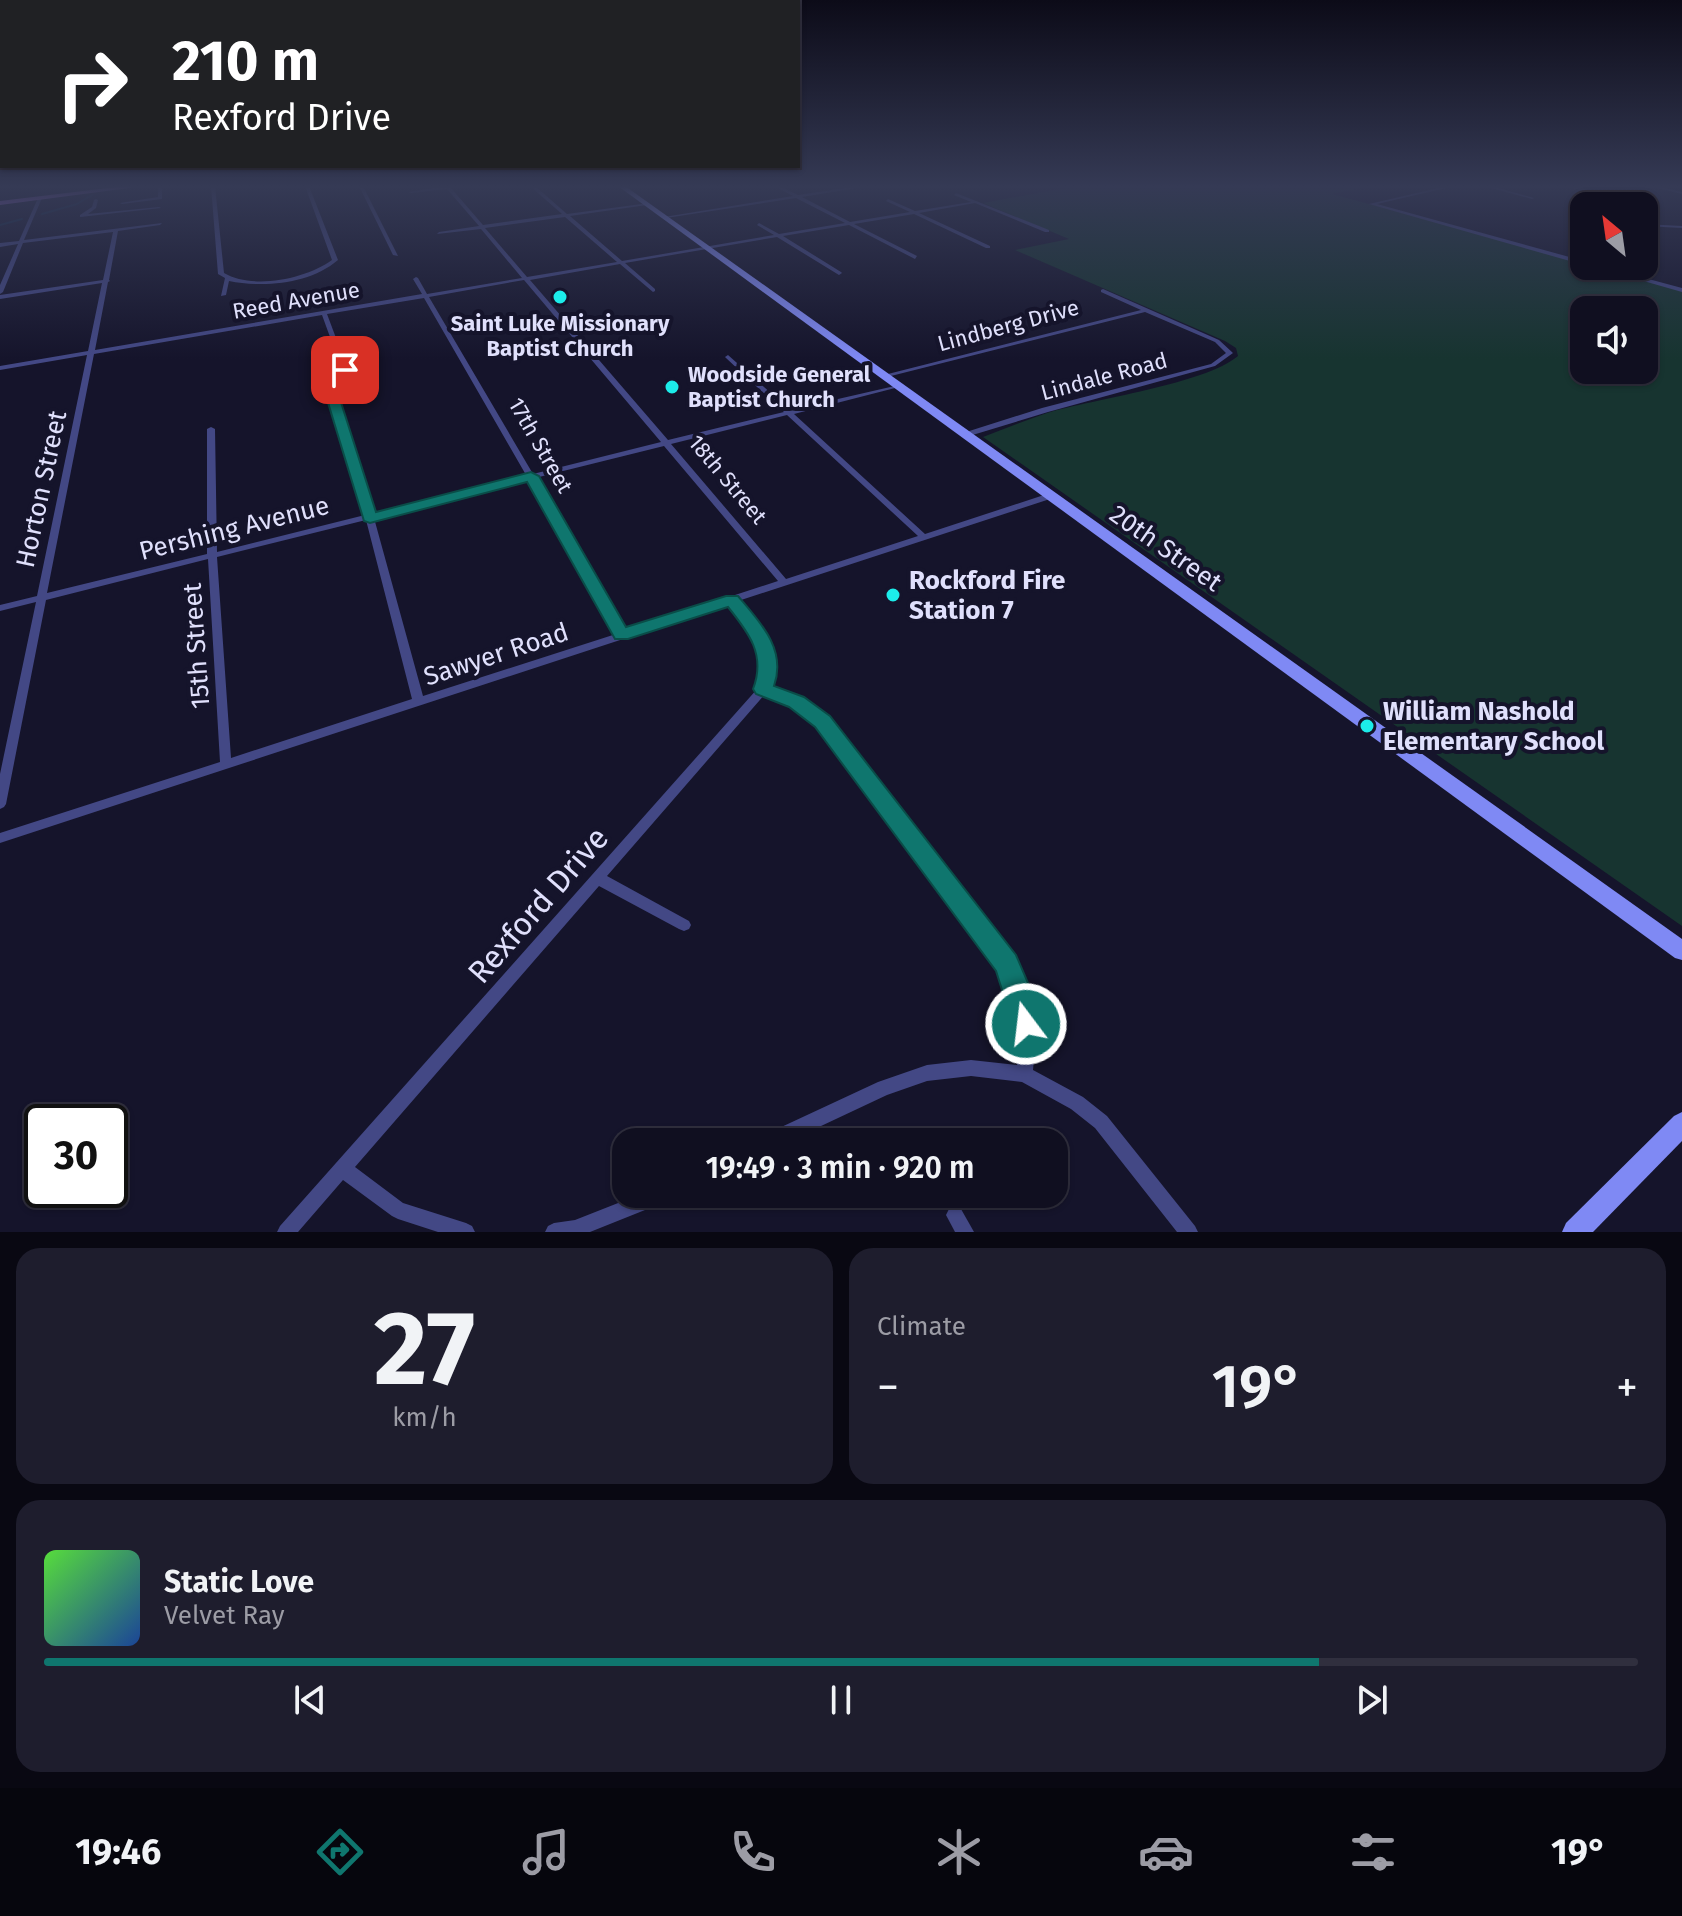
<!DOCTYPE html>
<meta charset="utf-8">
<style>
:root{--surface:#100f20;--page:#1e1d2d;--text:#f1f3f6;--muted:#9c9ca5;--line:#302f3e;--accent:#0f766e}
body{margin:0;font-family:"Fira Sans",sans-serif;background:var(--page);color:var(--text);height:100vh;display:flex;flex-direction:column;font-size:30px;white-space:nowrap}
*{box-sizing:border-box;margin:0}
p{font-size:26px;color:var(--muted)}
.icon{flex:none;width:44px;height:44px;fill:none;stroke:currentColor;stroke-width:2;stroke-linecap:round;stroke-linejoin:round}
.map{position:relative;height:1232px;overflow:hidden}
.details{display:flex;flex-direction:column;gap:16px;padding:16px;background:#090812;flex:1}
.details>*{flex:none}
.top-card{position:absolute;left:0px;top:0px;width:800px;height:168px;box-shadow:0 2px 6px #0004,0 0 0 2px var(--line);background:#202124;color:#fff;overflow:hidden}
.needle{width:52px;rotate:331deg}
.fabs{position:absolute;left:1570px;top:192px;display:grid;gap:16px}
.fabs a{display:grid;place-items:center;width:88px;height:88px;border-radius:16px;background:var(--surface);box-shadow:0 2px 6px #0004,0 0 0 2px var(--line);font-size:40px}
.speed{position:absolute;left:24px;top:1104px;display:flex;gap:16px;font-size:40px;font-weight:700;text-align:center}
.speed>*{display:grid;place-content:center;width:104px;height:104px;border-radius:50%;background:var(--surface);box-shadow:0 2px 6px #0004,0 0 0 2px var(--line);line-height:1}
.speed .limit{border:4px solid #111;border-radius:12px;background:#fff;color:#111}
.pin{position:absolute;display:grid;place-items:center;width:68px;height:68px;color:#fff;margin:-34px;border-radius:16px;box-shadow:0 4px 12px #0006}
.me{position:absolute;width:88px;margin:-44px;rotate:345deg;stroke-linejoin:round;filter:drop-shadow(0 0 6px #0008)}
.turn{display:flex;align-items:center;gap:28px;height:168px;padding:0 40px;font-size:36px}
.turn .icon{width:104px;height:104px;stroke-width:2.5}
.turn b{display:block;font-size:56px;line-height:68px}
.big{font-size:60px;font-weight:600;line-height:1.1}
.details .card{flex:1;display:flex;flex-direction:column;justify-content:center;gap:12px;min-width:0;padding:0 28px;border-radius:24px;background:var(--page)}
.details .dial{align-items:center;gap:0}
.dial b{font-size:104px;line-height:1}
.song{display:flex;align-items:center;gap:24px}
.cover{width:96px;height:96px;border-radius:12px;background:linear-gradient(135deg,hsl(110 70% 55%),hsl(220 70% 35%))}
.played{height:8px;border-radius:4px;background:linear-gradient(90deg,var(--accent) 80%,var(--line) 80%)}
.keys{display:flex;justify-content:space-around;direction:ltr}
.heat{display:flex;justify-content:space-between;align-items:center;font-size:44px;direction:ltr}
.details .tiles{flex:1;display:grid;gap:16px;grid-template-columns:1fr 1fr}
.card:last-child{grid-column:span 2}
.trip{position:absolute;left:612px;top:1128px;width:456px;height:80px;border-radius:24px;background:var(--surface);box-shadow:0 2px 6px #0004,0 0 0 2px var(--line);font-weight:600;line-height:80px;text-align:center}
.tabs{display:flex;height:128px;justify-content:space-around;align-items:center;background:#06060d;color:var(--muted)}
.tabs .icon{width:56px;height:56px}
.tabs .current{color:var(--accent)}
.tabs b{font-size:36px;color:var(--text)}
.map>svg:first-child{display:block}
.green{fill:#173430;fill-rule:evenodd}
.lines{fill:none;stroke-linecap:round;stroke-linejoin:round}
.stream{stroke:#102a47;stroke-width:2}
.street{fill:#434885;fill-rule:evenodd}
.secondary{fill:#7f89f4;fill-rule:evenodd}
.primary{fill:#b470f3;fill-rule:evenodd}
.route{fill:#0f766e;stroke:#0a4d48;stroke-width:2}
.poi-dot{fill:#1cecea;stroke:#15142b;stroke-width:3}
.labels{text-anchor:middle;stroke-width:8;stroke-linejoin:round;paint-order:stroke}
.far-street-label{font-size:22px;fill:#e0e0fc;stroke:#15142b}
.far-poi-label{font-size:22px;font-weight:bold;fill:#e0e0fc;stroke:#15142b}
.street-label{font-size:26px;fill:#e0e0fc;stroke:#15142b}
.poi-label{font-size:26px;font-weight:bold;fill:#e0e0fc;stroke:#15142b;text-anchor:start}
.near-street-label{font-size:32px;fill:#e0e0fc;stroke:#15142b}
</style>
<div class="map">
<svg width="1682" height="1232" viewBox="0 0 1682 1232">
<rect width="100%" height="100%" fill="#15142b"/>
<path class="green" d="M 1076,186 L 1369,186 L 1332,194 L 1584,262 L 1584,266 L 1597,266 L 1682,289 L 1682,926 L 983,437 C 1004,429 1026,420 1047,413 C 1093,399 1205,384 1238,356 L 1236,348 L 1225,341 L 1015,250 L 1069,239 L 983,203 ZM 1584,310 L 1644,310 L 1644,370 L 1584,370 Z"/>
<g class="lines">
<g class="stream">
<path d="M 42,214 L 77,204 L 92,195"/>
<path d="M 0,225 L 22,219"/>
</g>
<g class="street">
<path d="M 158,186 L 162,186 L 162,199 L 122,204 L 120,203 L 158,197 Z"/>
<path d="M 211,186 L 215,186 L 224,273 C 253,290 306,279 332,260 L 305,186 L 309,186 L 338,260 C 310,284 264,288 229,281 L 226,295 L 221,296 L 225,278 L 218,274 Z"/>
<path d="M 359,186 L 363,186 L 398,256 L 393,255 Z"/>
<path d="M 445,186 L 461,186 L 451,188 L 483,225 L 562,214 L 530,186 L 535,186 L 567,214 L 649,203 L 647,205 L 570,216 L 622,261 L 774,235 L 757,225 L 759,223 L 779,234 L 845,223 L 796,198 L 666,218 L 664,217 L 793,196 L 774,186 L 779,186 L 798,195 L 859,186 L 869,186 L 802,197 L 850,222 L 910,212 L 886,201 L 888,199 L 915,211 L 971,202 L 954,195 L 956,193 L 1049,230 L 1049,232 L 1045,232 L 975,203 L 919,213 L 990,246 L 990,248 L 986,248 L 914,214 L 854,224 L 917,256 L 915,259 L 849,225 L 783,236 L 841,272 L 842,273 L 839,275 L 777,237 L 625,263 L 655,289 L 655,291 L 653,292 L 620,264 L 530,280 L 668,440 L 784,412 L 726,358 L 725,357 L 728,355 L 790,410 L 899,385 L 899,387 L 794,414 L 925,534 L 1047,494 L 1053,494 L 1053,498 L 738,601 C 761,628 779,650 769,687 L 801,699 L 827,718 L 1012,959 C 1028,995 1038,1030 1033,1070 L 1083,1097 L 1107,1116 L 1195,1226 L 1198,1232 L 1177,1232 L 1095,1128 L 1071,1109 L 1022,1082 L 971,1076 L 927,1081 L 887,1095 L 787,1142 L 759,1142 L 762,1136 L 878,1082 L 927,1065 L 971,1060 L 1017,1065 C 1022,1031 1013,1000 1001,968 L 819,724 L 793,705 L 765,694 L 607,876 L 689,921 L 691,925 L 689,929 L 684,931 L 679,929 L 599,886 L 355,1167 L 403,1203 L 466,1223 L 472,1226 L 475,1232 L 438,1232 L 398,1219 L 392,1216 L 343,1180 L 298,1232 L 277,1232 L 280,1226 L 758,688 C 768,651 752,631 730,604 L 0,843 L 0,833 L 220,762 L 208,559 L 46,600 L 6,804 L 4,807 L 0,809 L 0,774 L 36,602 L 0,611 L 0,605 L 37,596 L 87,355 L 0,370 L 0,366 L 88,351 L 102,283 L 0,299 L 0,295 L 103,280 L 113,232 L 23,243 L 3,292 L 0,294 L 0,285 L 18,244 L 0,247 L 0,243 L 19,241 L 38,198 L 40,197 L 42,198 L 24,240 L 162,223 L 160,225 L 118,231 L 109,280 L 110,281 L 108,282 L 95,350 L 422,294 L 413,279 L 416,277 L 418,278 L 427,294 L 522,278 L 481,229 L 437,234 L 439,232 L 479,226 L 447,189 L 411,193 L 409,192 ZM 565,217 L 617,262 L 527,277 L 485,228 ZM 524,280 L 661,442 L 533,474 L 429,297 ZM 424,298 L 526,475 L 373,513 L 337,396 L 348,370 L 327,314 ZM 322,315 L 342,370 L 329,396 L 365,515 L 217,552 L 215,429 L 211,427 L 207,429 L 207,554 L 47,593 L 94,354 ZM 787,415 L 918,536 L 786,579 L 671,444 ZM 664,446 L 778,581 L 625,631 L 535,478 ZM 528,480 L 616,634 L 423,696 L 374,518 ZM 366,520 L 412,699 L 231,758 L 217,557 Z"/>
<path d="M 1447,186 L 1455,186 L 1377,204 L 1584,261 L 1584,265 L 1369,204 Z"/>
<path d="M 1484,186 L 1491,186 L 1534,198 L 1532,199 Z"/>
<path d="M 1565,186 L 1572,186 L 1635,202 L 1633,203 Z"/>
<path d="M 1649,186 L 1657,186 L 1682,192 L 1682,194 Z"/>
<path d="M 96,199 L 98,200 L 96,208 L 88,214 L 159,207 L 161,208 L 80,217 L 80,215 L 92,207 L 94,200 Z"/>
<path d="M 1644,224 L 1682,226 L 1682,228 L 1644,226 Z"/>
<path d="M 1591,266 L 1600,266 L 1682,288 L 1682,292 Z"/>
<path d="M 1103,289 L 1219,340 L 1233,353 L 1215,366 L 1048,412 L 966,437 L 962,435 L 963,433 L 1042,408 L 1211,364 L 1226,353 L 1215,342 L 1145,312 L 883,378 L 880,376 L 1141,310 L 1101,292 L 1101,290 Z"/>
<path d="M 641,1194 L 673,1194 L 670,1200 L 590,1232 L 545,1232 L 548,1226 L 554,1223 L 575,1220 Z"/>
<path d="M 955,1206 L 961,1209 L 974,1232 L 955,1232 L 946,1215 L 949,1209 Z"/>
</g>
<g class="secondary">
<path d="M 618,186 L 625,186 L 1682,939 L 1682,960 L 1675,958 Z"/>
<path d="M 1682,1112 L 1682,1141 L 1593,1232 L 1562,1232 L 1566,1223 L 1674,1116 Z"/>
</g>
<path class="primary" d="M 124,186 L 144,186 L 0,205 L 0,201 Z"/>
</g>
<linearGradient id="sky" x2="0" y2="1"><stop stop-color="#0c0b18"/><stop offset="0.52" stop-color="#353a55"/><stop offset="1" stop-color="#353a55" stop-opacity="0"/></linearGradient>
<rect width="1682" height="359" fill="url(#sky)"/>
<path class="route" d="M 340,367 L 351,370 L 339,396 L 376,512 L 531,472 L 539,476 L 626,627 L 726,596 L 738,596 C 760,622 787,649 774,686 L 804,697 L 830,716 L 1016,955 L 1037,1004 L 1040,1024 L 1036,1034 L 1026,1038 L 1016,1034 L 996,971 L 815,727 L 789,707 L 756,694 L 753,689 C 766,655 749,633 728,607 L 628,639 L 615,639 L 527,482 L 370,523 L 364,521 L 326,396 Z"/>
<g class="poi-dot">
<circle cx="560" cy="297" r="8"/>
<circle cx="672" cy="387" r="8"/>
<circle cx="893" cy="595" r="8"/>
<circle cx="1367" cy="726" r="8"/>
</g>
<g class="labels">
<g class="far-street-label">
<text transform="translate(296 300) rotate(-10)" y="8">Reed Avenue</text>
<text transform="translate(1008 325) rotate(-15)" y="8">Lindberg Drive</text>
<text transform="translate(1104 376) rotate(-15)" y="8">Lindale Road</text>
<text transform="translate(541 445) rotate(60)" y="8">17th Street</text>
<text transform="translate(728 479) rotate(50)" y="8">18th Street</text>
</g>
<g class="far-poi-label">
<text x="560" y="331">Saint Luke Missionary<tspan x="560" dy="25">Baptist Church</tspan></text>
<text x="688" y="382" text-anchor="start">Woodside General<tspan x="688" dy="25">Baptist Church</tspan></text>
</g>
<g class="street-label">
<text transform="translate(41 489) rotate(-78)" y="9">Horton Street</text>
<text transform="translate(234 528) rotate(-14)" y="9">Pershing Avenue</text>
<text transform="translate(1166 548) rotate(35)" y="9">20th Street</text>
<text transform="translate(196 646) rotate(-94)" y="9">15th Street</text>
<text transform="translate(496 654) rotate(-18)" y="9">Sawyer Road</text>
</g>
<g class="poi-label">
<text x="909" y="589">Rockford Fire<tspan x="909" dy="30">Station 7</tspan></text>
<text x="1383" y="720">William Nashold<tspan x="1383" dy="30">Elementary School</tspan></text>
</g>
<g class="near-street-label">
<text transform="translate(538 905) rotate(-49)" y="11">Rexford Drive</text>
</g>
</g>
</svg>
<div class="fabs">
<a><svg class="needle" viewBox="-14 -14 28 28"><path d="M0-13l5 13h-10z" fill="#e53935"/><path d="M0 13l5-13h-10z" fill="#9c9ca5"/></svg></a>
<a><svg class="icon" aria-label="sound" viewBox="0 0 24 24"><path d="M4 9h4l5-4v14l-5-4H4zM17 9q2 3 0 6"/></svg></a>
</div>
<div class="speed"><div class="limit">30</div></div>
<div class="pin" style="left:345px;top:370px;background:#d93025"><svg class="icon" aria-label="arrive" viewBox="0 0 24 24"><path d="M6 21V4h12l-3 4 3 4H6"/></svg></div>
<svg class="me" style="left:1026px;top:1024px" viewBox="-20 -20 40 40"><circle r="17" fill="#0f766e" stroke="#fff" stroke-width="3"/><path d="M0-11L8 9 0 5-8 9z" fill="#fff"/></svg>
<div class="trip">19:49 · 3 min · 920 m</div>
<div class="top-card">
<div class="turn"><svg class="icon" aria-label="right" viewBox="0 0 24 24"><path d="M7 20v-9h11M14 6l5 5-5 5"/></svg><div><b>210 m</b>Rexford Drive</div></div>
</div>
</div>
<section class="details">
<div class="tiles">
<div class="card dial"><b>27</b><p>km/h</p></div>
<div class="card"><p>Climate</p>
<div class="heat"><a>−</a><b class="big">19°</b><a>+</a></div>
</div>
<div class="card">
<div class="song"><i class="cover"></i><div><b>Static Love</b><p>Velvet Ray</p></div></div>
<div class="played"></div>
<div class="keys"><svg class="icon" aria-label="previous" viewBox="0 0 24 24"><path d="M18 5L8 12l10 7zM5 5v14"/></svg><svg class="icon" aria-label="pause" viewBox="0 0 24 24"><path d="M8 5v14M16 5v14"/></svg><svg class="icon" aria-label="next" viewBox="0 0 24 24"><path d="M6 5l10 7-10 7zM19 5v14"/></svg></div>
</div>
</div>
</section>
<nav class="tabs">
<b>19:46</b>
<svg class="icon current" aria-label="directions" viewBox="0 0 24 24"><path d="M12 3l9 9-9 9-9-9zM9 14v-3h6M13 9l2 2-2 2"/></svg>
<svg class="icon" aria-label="music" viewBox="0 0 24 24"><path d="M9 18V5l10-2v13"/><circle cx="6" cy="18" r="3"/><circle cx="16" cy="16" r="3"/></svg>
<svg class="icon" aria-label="phone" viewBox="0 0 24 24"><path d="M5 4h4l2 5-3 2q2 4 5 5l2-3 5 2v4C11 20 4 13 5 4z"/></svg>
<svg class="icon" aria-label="climate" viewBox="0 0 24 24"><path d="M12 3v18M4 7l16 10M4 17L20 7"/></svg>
<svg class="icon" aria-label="car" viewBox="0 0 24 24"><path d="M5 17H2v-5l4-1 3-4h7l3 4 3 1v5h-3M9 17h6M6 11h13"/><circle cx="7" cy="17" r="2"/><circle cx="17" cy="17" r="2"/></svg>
<svg class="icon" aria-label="filters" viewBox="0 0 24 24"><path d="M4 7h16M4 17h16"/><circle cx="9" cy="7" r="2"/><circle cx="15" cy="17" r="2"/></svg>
<b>19°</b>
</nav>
